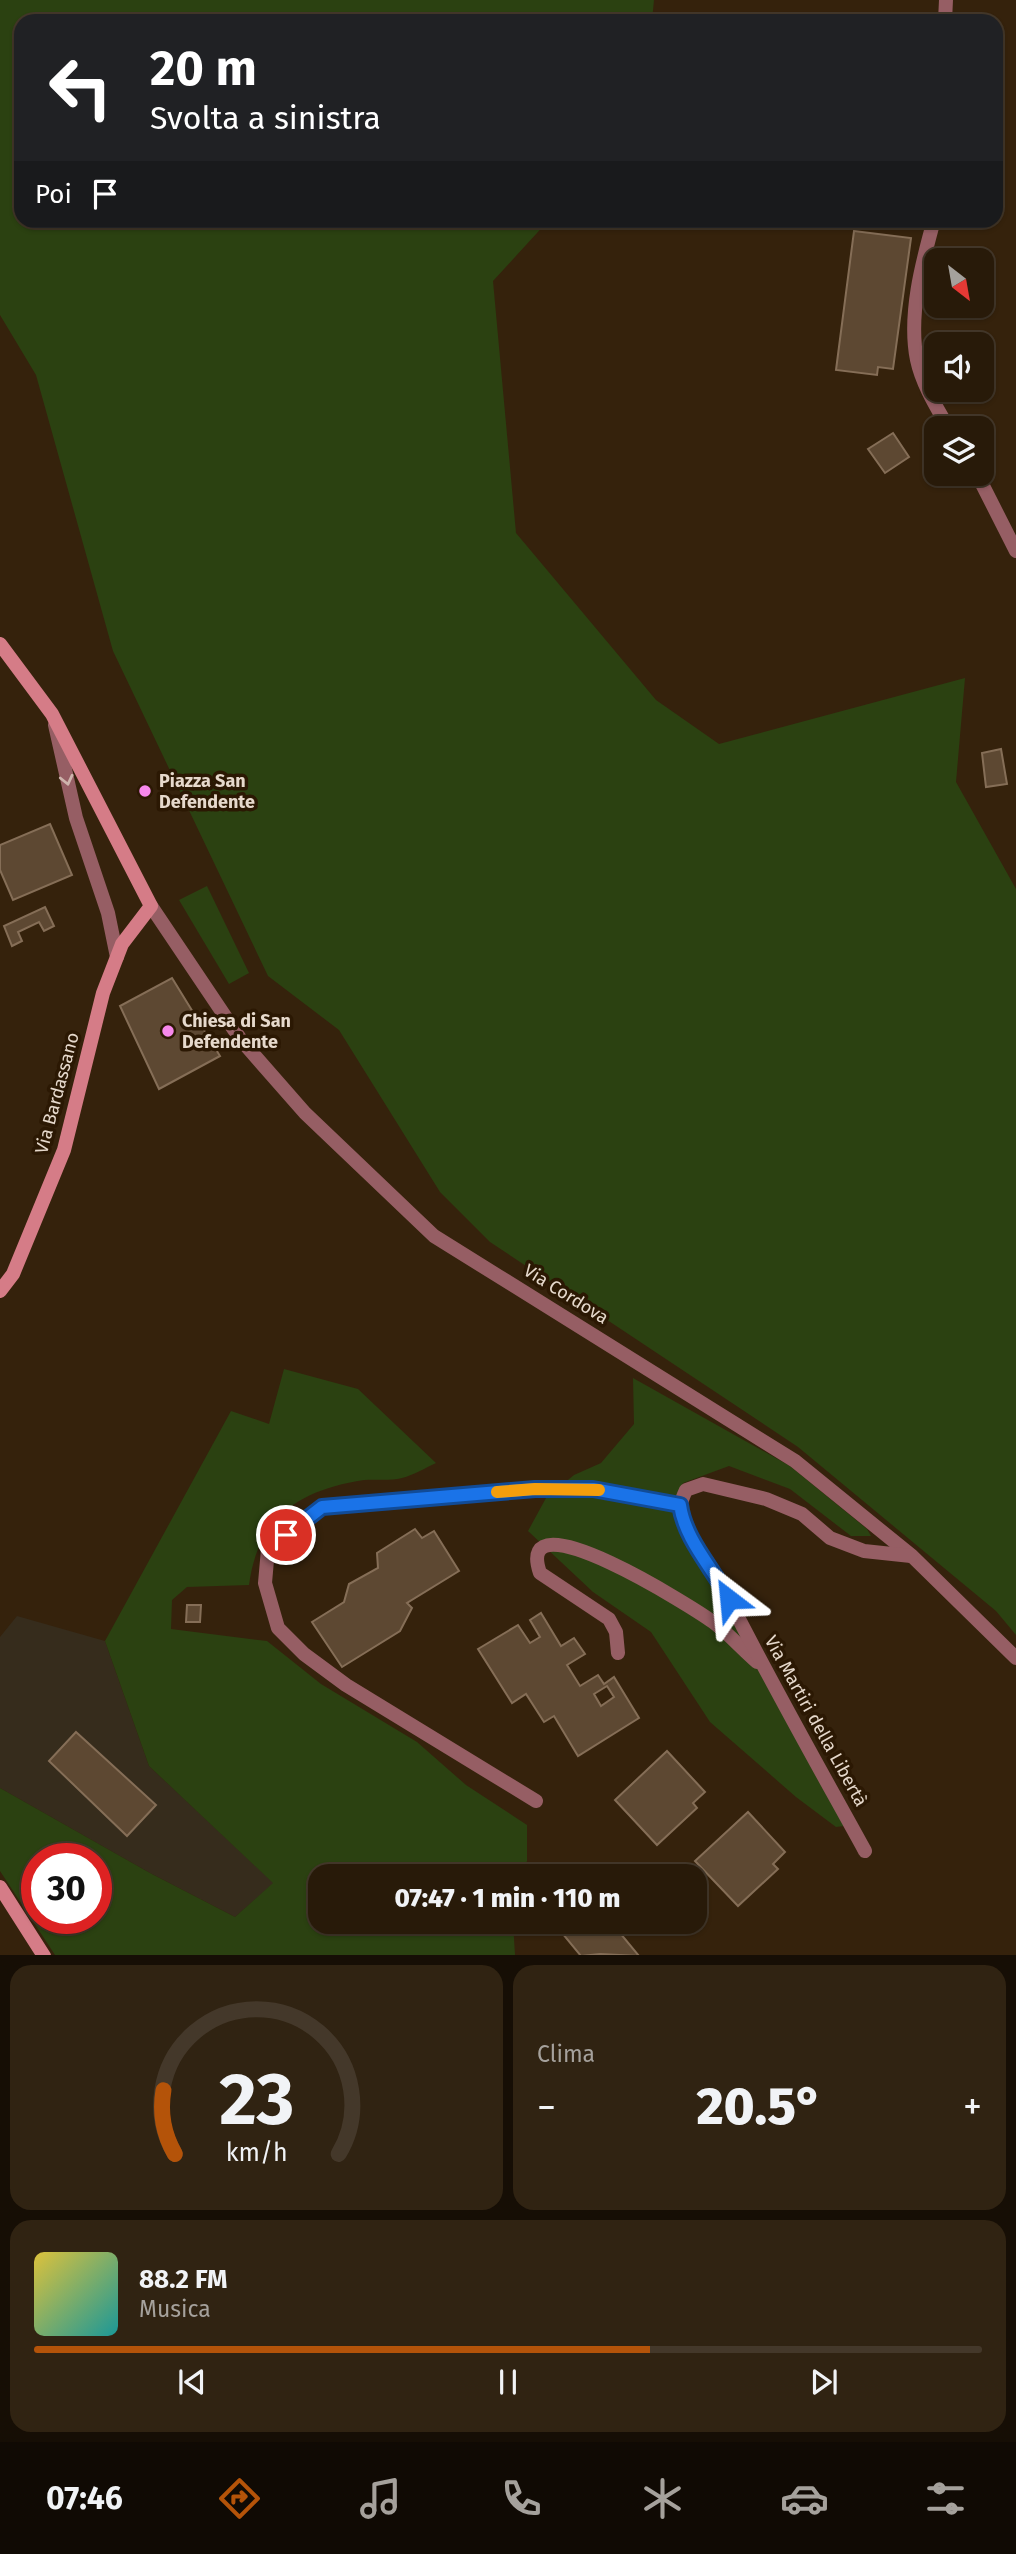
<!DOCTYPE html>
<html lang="it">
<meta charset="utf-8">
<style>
:root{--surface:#281a09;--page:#302312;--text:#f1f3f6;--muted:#a5a19c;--line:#44382a;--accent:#b45309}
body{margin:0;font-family:"Fira Sans",sans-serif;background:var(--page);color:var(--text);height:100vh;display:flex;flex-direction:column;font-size:26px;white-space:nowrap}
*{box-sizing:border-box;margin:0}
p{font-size:23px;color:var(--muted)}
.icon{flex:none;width:38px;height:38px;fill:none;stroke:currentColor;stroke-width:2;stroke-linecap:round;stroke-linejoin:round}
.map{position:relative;height:1955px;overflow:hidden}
.drawer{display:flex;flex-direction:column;gap:10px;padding:10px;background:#160e05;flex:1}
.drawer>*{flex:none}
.top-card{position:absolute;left:14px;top:14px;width:989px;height:214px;border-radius:21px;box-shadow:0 2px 5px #0004,0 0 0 2px var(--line);background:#202124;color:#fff;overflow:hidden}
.needle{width:46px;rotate:149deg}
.controls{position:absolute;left:924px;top:248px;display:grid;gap:14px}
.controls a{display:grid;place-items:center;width:70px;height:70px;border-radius:14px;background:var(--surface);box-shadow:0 2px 5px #0004,0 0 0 2px var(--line);font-size:35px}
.speed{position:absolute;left:21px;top:1843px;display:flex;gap:14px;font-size:35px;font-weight:700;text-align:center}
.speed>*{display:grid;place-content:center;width:91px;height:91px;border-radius:50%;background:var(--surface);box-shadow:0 2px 5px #0004,0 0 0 2px var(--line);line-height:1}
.speed .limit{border:10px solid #d22;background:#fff;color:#111}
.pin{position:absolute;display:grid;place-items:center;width:60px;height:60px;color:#fff;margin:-30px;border:4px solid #fff;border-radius:50%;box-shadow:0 2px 7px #0007}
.me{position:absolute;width:77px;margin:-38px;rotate:331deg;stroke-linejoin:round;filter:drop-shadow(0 0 5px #0008)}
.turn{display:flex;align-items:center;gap:24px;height:147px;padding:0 21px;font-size:32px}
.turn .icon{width:91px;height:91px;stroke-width:2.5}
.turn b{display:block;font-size:49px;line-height:60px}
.then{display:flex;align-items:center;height:66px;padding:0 21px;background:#0003;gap:14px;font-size:26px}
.big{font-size:52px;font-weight:800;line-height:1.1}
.drawer .card{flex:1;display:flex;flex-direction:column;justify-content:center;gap:10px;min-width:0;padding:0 24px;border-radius:21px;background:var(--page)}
.drawer .dial{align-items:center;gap:0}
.dial svg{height:182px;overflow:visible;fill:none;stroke:var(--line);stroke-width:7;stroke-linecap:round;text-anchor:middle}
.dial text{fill:var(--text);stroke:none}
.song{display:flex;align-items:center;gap:21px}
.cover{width:84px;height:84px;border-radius:10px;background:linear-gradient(135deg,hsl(50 70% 55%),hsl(180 70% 35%))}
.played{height:7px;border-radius:4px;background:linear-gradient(90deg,var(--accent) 65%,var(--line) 65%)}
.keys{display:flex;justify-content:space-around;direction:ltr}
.heat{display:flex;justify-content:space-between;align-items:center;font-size:38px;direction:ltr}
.drawer .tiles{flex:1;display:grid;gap:10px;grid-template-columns:1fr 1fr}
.card:last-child{grid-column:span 2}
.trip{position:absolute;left:308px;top:1864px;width:399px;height:70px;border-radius:21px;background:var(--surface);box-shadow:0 2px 5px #0004,0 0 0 2px var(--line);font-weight:800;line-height:70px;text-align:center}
.menu{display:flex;height:112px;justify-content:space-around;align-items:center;background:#100a04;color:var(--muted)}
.menu .icon{width:49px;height:49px}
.menu .active{color:var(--accent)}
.menu b{font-size:32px;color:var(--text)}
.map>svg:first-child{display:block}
.industrial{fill:#362c1c}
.green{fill:#2b4111;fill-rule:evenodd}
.building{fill:#5d4832;stroke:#856e57;stroke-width:2;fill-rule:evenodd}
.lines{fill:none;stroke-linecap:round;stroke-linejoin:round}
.street{stroke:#965e64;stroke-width:14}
.secondary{stroke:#d57c87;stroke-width:14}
.oneway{stroke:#ceb4ad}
.route-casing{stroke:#114b97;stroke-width:18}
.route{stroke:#1a73e8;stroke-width:12}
.slow{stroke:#f59e0b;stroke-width:12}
.poi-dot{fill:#f788eb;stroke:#2b1803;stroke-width:2.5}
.labels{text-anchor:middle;stroke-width:7;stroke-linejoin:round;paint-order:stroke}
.poi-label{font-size:18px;font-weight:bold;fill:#e6d9cc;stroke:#2b1803;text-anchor:start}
.street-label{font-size:18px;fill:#e6d9cc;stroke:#2b1803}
</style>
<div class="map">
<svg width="1016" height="1956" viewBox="0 0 1016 1956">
<rect width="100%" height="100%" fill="#35220c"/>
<path class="industrial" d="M 17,1616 L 105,1641 L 149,1766 L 274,1883 L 235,1917 L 150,1873 L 0,1788 L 0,1637 Z"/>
<g class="green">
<path d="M 0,0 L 654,0 L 652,21 L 21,21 L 21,220 L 548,221 L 493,281 L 516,533 L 656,700 L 719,744 L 965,678 L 956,782 L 1016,889 L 1016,1635 L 996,1611 L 798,1447 L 490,1242 L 440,1192 L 339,1030 L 268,976 L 113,651 L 36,375 L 0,315 Z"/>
<path d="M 207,886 L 249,973 L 229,984 L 179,900 Z"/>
<path d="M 284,1369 L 358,1389 L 436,1463 C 425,1468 414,1475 402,1478 C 390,1481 377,1479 364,1480 C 299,1490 258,1517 249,1585 L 187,1587 L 172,1600 L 171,1629 L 267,1641 L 321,1684 L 417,1742 L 466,1785 L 527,1825 L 527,1861 L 521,1876 L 320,1876 L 320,1922 L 513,1922 L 515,1955 L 55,1955 L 0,1871 L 0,1788 L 150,1873 L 235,1917 L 273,1883 L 149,1766 L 105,1641 L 231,1411 L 269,1424 ZM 96,1858 L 96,1918 L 37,1918 L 37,1858 Z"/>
<path d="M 633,1378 L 790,1466 L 867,1529 L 871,1536 L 851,1536 L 790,1489 L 729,1466 L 683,1483 L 674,1512 L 683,1539 L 711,1581 L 844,1826 L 836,1827 L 796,1797 L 710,1722 L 651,1632 L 593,1592 L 528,1531 L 546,1498 L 574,1475 L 601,1463 L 634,1424 Z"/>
</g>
<g class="building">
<path d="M 854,231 L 911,238 L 893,369 L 878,367 L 877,375 L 836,370 Z"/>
<path d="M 893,433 L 909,457 L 885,473 L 868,449 Z"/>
<path d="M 1001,749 L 1007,784 L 986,787 L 982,753 Z"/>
<path d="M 50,824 L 72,875 L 13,900 L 0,870 L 0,845 Z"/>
<path d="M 45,907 L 54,926 L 44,931 L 39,922 L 18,932 L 22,941 L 12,946 L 4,926 Z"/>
<path d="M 172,978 L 220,1056 L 159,1089 L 120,1006 Z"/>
<path d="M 415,1529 L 422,1538 L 434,1531 L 459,1571 L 407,1603 L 412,1608 L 400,1631 L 342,1667 L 312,1622 L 344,1602 L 349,1584 L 378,1568 L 377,1553 Z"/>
<path d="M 187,1605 L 201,1605 L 200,1622 L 186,1622 Z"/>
<path d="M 541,1613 L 561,1646 L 574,1638 L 585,1654 L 567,1665 L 580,1686 L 598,1675 L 604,1684 L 614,1677 L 639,1718 L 578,1756 L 554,1716 L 544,1722 L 526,1694 L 512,1703 L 478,1649 L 518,1625 L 530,1643 L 540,1637 L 530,1620 ZM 607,1686 L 614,1697 L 601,1706 L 594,1694 Z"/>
<path d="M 76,1732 L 156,1805 L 127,1836 L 49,1761 Z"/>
<path d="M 667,1751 L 705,1792 L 693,1803 L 697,1808 L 657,1845 L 615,1800 Z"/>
<path d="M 748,1812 L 785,1852 L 773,1864 L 778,1869 L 738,1906 L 695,1861 Z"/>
<path d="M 553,1922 L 611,1922 L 639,1956 L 600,1954 L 581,1956 Z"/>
</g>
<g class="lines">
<g class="street">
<path d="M 945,21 L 946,0"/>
<path d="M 934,220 C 922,263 908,315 917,360 C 922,384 937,408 949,429"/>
<path d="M 977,474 L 1016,551"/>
<path d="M 55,725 L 76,818 L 108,913 L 117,957"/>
<path d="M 151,906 L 241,1040 L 305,1113 L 434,1236 L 795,1461 L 912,1556 L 1016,1658"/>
<path d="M 618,1653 L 616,1632 L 609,1619 L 540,1573 C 512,1492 697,1610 713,1622 C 728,1633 742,1649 757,1662"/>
<path d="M 536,1801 L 346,1685 L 304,1654 L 278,1628 L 265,1583 L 268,1549 L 322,1507 L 535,1488 L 593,1489 L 680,1505"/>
<path d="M 865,1851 C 816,1762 766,1674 721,1584 C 710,1562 692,1544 683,1520 C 678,1508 681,1501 686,1490 L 703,1484 L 766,1499 L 802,1514 L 830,1538 L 864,1551 L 911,1556"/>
</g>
<g class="secondary">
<path d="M 0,644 L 52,714 L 151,906 L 122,944 L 103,993 L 64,1150 L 13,1274 L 0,1291"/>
<path d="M 0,1887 L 44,1956"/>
</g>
</g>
<defs><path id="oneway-chevron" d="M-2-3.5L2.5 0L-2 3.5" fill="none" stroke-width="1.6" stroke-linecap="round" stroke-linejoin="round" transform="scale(1.75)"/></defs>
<use class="oneway" href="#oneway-chevron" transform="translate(67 780) rotate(77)"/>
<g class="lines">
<defs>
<path id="route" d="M 286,1535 L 322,1507 L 535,1489 L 593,1489 L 680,1505 C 685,1540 713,1568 729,1599"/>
</defs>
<use href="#route" class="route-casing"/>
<use href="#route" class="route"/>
<path class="slow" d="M 497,1492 L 535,1489 L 599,1490"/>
</g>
<g class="poi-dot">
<circle cx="145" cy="791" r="7"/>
<circle cx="168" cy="1031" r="7"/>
</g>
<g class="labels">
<g class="poi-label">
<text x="159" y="787">Piazza San<tspan x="159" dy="21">Defendente</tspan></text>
<text x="182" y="1027">Chiesa di San<tspan x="182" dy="21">Defendente</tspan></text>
</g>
<g class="street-label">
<text transform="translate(57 1093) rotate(-75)" y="6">Via Bardassano</text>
<text transform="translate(566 1294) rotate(32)" y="6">Via Cordova</text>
<text transform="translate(816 1721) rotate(61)" y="6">Via Martiri della Libertà</text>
</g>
</g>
</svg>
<div class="controls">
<a><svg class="needle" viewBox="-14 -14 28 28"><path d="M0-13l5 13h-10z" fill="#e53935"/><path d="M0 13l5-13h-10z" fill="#a5a19c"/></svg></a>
<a><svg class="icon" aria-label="sound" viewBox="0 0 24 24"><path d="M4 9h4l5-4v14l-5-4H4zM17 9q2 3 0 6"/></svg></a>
<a><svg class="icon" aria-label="layers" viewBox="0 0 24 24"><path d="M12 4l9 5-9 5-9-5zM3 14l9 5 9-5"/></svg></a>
</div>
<div class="speed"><div class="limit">30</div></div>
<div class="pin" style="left:286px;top:1535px;background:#d93025"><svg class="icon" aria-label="arrive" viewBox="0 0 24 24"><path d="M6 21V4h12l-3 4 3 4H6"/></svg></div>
<svg class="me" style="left:729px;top:1599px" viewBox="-20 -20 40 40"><path d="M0-17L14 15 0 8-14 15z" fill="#1a73e8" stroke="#fff" stroke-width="4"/></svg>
<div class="trip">07:47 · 1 min · 110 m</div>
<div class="top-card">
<div class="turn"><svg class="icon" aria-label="left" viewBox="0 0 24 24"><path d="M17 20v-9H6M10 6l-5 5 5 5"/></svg><div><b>20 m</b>Svolta a sinistra</div></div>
<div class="then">Poi<svg class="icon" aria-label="arrive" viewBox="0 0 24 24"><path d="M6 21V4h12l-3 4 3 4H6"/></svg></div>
</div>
</div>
<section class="drawer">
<div class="tiles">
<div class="card dial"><svg viewBox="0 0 100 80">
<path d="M14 69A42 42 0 1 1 86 69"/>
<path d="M14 69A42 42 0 0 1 9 41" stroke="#b45309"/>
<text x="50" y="56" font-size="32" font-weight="700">23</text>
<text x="50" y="72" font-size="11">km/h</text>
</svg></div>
<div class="card"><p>Clima</p>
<div class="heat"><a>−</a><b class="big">20.5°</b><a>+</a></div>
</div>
<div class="card">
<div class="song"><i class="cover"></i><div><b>88.2 FM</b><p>Musica</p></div></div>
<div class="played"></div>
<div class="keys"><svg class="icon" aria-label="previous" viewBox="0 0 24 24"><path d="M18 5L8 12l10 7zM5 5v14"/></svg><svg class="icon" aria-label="pause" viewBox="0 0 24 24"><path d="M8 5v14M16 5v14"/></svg><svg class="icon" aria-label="next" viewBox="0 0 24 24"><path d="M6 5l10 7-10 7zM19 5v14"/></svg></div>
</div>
</div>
</section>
<nav class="menu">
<b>07:46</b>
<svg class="icon active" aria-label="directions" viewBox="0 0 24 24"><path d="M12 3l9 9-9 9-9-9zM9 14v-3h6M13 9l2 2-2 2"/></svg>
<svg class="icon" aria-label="music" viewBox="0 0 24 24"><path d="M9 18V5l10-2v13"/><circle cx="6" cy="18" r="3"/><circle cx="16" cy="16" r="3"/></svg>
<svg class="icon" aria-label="phone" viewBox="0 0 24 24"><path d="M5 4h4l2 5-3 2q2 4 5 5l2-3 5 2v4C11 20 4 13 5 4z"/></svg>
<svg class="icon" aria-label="climate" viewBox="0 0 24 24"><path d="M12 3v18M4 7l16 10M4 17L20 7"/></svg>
<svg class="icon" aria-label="car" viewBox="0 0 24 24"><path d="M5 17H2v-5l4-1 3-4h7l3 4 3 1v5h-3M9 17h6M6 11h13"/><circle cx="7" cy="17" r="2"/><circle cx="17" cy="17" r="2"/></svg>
<svg class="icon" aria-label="filters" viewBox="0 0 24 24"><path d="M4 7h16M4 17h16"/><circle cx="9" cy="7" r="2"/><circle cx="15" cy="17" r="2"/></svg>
</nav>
